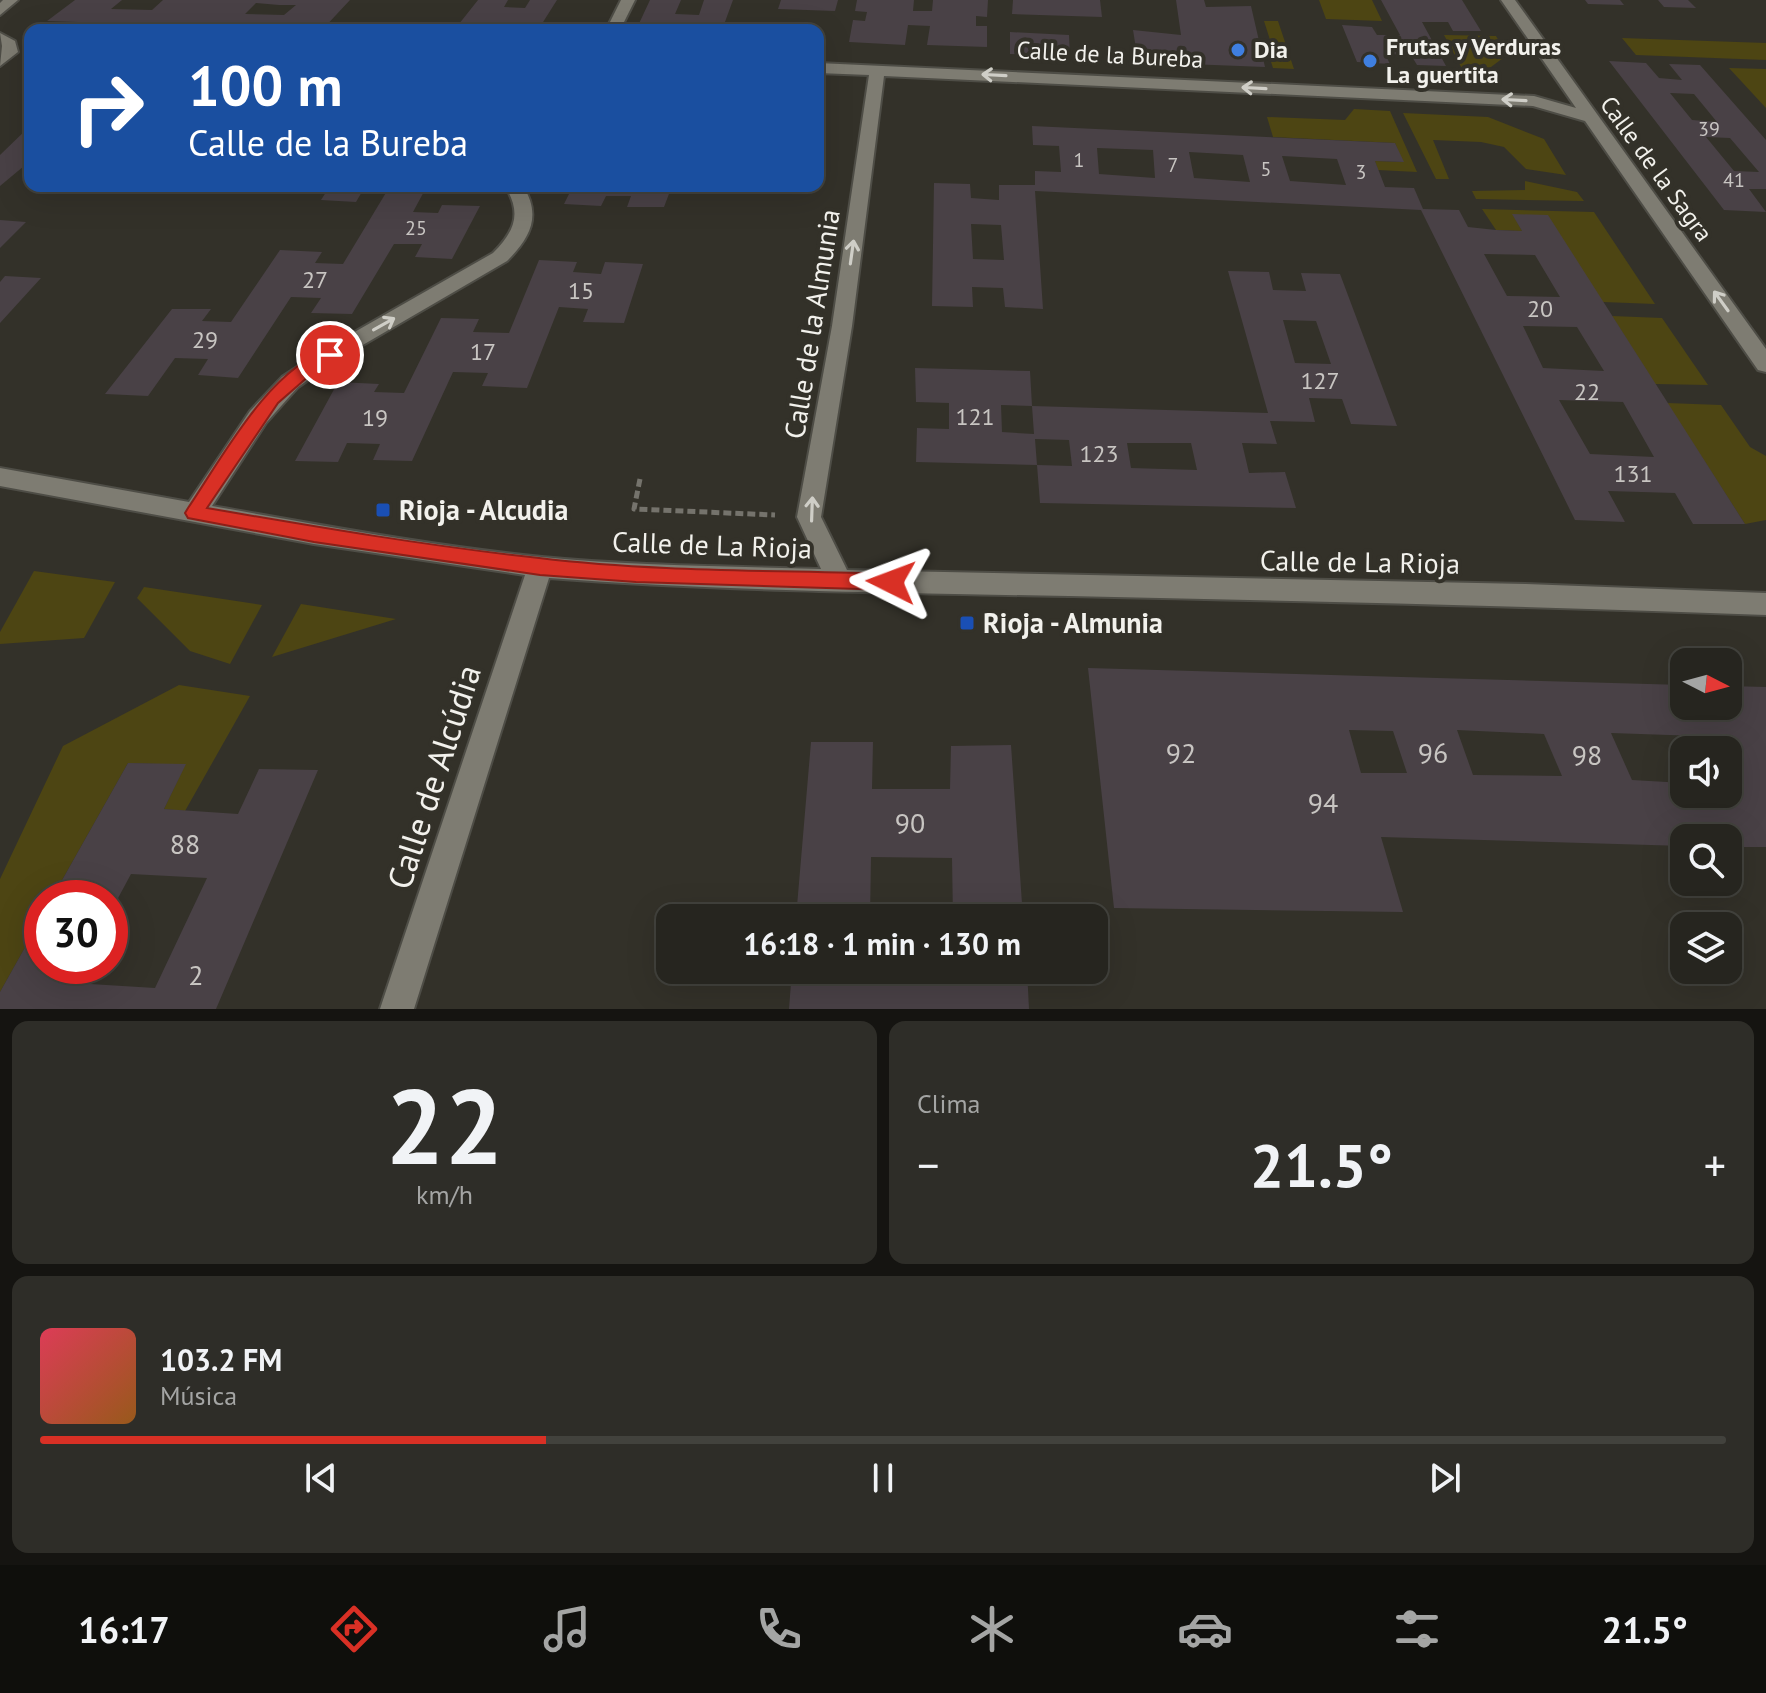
<!DOCTYPE html>
<html lang="es">
<meta charset="utf-8">
<style>
:root{--surface:#26251f;--page:#2e2d28;--text:#f1f3f6;--muted:#a4a5a4;--line:#42423d;--accent:#d93025}
body{margin:0;font-family:"PT Sans",sans-serif;background:var(--page);color:var(--text);height:100vh;display:flex;flex-direction:column;font-size:30px;white-space:nowrap}
*{box-sizing:border-box;margin:0}
p{font-size:26px;color:var(--muted)}
.icon{flex:none;width:44px;height:44px;fill:none;stroke:currentColor;stroke-width:2;stroke-linecap:round;stroke-linejoin:round}
.map{position:relative;height:1009px;overflow:hidden}
.side{display:flex;flex-direction:column;gap:12px;padding:12px;background:#151411;flex:1}
.side>*{flex:none}
.banner{position:absolute;left:24px;top:24px;width:800px;height:168px;border-radius:16px;box-shadow:0 8px 32px #0002,0 0 0 2px var(--line);background:#1a4fa0;color:#fff;overflow:hidden}
.needle{width:52px;rotate:96deg}
.controls{position:absolute;left:1670px;top:648px;display:grid;gap:16px}
.controls a{display:grid;place-items:center;width:72px;height:72px;border-radius:16px;background:var(--surface);box-shadow:0 8px 32px #0002,0 0 0 2px var(--line);font-size:40px}
.speed{position:absolute;left:24px;top:880px;display:flex;gap:16px;font-size:40px;font-weight:700;text-align:center}
.speed>*{display:grid;place-content:center;width:104px;height:104px;border-radius:50%;background:var(--surface);box-shadow:0 8px 32px #0002,0 0 0 2px var(--line);line-height:1}
.speed .limit{border:12px solid #d22;background:#fff;color:#111}
.pin{position:absolute;display:grid;place-items:center;width:68px;height:68px;color:#fff;margin:-34px;border:4px solid #fff;border-radius:50%;box-shadow:0 2px 8px #0007}
.me{position:absolute;width:88px;margin:-44px;rotate:273deg;stroke-linejoin:round;filter:drop-shadow(0 0 6px #0008)}
.turn{display:flex;align-items:center;gap:28px;height:168px;padding:0 32px;font-size:36px}
.turn .icon{width:104px;height:104px;stroke-width:2.5}
.turn b{display:block;font-size:56px;line-height:68px}
.big{font-size:60px;font-weight:800;line-height:1.1}
.side .tile{flex:1;display:flex;flex-direction:column;justify-content:center;gap:12px;min-width:0;padding:0 28px;border-radius:16px;background:var(--page)}
.side .dial{align-items:center;gap:0}
.dial b{font-size:104px;line-height:1}
.song{display:flex;align-items:center;gap:24px}
.cover{width:96px;height:96px;border-radius:12px;background:linear-gradient(135deg,hsl(350 70% 55%),hsl(30 70% 35%))}
.played{height:8px;border-radius:4px;background:linear-gradient(90deg,var(--accent) 30%,var(--line) 30%)}
.keys{display:flex;justify-content:space-around;direction:ltr}
.heat{display:flex;justify-content:space-between;align-items:center;font-size:44px;direction:ltr}
.side .tiles{flex:1;display:grid;gap:12px;grid-template-columns:1fr 1fr}
.tile:last-child{grid-column:span 2}
.trip{position:absolute;left:656px;top:904px;width:452px;height:80px;border-radius:16px;background:var(--surface);box-shadow:0 8px 32px #0002,0 0 0 2px var(--line);font-weight:800;line-height:80px;text-align:center}
.dock{display:flex;height:128px;justify-content:space-around;align-items:center;background:#0f0f0c;color:var(--muted)}
.dock .icon{width:56px;height:56px}
.dock .on{color:var(--accent)}
.dock b{font-size:36px;color:var(--text)}
.map>svg:first-child{display:block}
.green{fill:#4d4513}
.building{fill:#494146;fill-rule:evenodd}
.lines{fill:none;stroke-linecap:round;stroke-linejoin:round}
.minor-casing{stroke:#4e4d46;stroke-width:4}
.path{stroke:#75736c;stroke-width:5;stroke-dasharray:8 4;stroke-linecap:butt}
.minor{fill:#7e7c72;fill-rule:evenodd}
.oneway{stroke:#cfcec7}
.route{fill:#d93025;stroke:#8d1f18;stroke-width:2}
.shop-dot{fill:#3f7fe0;stroke:#333129;stroke-width:3}
.transit-dot{fill:#1a4fb4;stroke:#333129;stroke-width:3}
.labels{text-anchor:middle;stroke-width:8;stroke-linejoin:round;paint-order:stroke}
.far-number-label{font-size:20px;fill:#c8c5c2}
.far-poi-label{font-size:24px;font-weight:bold;fill:#f2f1ec;stroke:#333129;text-anchor:start}
.far-street-label{font-size:24px;fill:#f2f1ec;stroke:#333129}
.number-label{font-size:24px;fill:#c8c5c2}
.street-label{font-size:28px;fill:#f2f1ec;stroke:#333129}
.poi-label{font-size:28px;font-weight:bold;fill:#f2f1ec;stroke:#333129;text-anchor:start}
.near-number-label{font-size:28px;fill:#c8c5c2}
.near-street-label{font-size:34px;fill:#f2f1ec;stroke:#333129}
</style>
<div class="map">
<svg width="1766" height="1009" viewBox="0 0 1766 1009">
<rect width="100%" height="100%" fill="#333129"/>
<g class="green">
<path d="M 1319,0 L 1372,0 L 1382,21 L 1326,19 Z"/>
<path d="M 1264,21 L 1278,21 L 1294,69 L 1273,68 L 1265,43 L 1271,43 Z"/>
<path d="M 1444,35 L 1496,36 L 1507,55 L 1483,73 L 1467,78 Z"/>
<path d="M 1622,38 L 1766,43 L 1766,60 L 1636,55 Z"/>
<path d="M 1729,68 L 1766,69 L 1766,108 Z"/>
<path d="M 1354,109 L 1390,111 L 1417,172 L 1378,170 L 1375,161 L 1403,162 L 1395,143 L 1273,137 L 1267,117 L 1345,120 Z"/>
<path d="M 1403,113 L 1488,117 L 1544,139 L 1566,175 L 1526,169 L 1504,147 L 1481,142 L 1433,140 L 1449,179 L 1436,179 Z"/>
<path d="M 1525,181 L 1577,192 L 1584,201 L 1476,199 L 1472,191 L 1525,190 Z"/>
<path d="M 1482,209 L 1594,212 L 1655,304 L 1603,302 L 1513,214 L 1522,231 L 1496,230 Z"/>
<path d="M 1612,316 L 1662,318 L 1708,385 L 1655,384 Z"/>
<path d="M 1667,403 L 1721,405 L 1750,447 L 1766,456 L 1766,520 L 1745,524 Z"/>
<path d="M 34,571 L 115,582 L 84,638 L 0,644 L 0,632 Z"/>
<path d="M 144,587 L 262,605 L 230,664 L 190,651 L 137,598 Z"/>
<path d="M 301,604 L 396,619 L 272,657 Z"/>
<path d="M 179,685 L 250,696 L 185,811 L 164,809 L 185,765 L 128,763 L 52,898 L 42,898 L 42,917 L 0,992 L 0,879 L 63,746 Z"/>
</g>
<g class="building">
<path d="M 75,0 L 122,0 L 111,9 L 152,10 L 163,0 L 350,0 L 322,30 L 47,21 ZM 256,3 L 279,5 L 296,5 L 284,15 L 245,14 Z"/>
<path d="M 478,0 L 508,0 L 504,7 L 525,8 L 530,0 L 557,0 L 538,30 L 507,30 L 510,25 L 493,24 L 488,30 L 455,29 Z"/>
<path d="M 650,0 L 681,0 L 675,14 L 699,15 L 704,0 L 733,0 L 722,30 L 636,30 Z"/>
<path d="M 781,0 L 838,0 L 835,11 L 778,9 Z"/>
<path d="M 857,0 L 914,0 L 913,11 L 932,11 L 933,0 L 988,0 L 987,17 L 976,16 L 976,26 L 987,26 L 987,47 L 927,45 L 930,26 L 908,25 L 905,45 L 849,42 L 853,20 L 865,21 L 867,12 L 855,11 Z"/>
<path d="M 1013,0 L 1100,0 L 1102,17 L 1012,14 Z"/>
<path d="M 1176,0 L 1204,0 L 1206,7 L 1251,6 L 1265,67 L 1188,64 L 1186,57 L 1170,56 L 1171,63 L 1138,61 L 1133,30 L 1181,35 Z"/>
<path d="M 1381,0 L 1462,0 L 1481,31 L 1453,31 L 1448,22 L 1422,22 L 1446,66 L 1417,65 L 1411,55 L 1385,54 L 1390,64 L 1357,62 L 1342,25 L 1372,27 L 1377,35 L 1400,35 Z"/>
<path d="M 1585,0 L 1620,0 L 1624,5 L 1588,4 Z"/>
<path d="M 1658,0 L 1688,0 L 1696,8 L 1664,7 Z"/>
<path d="M 1010,32 L 1069,35 L 1070,56 L 1010,54 Z"/>
<path d="M 1609,61 L 1646,63 L 1659,78 L 1682,80 L 1669,64 L 1700,65 L 1766,140 L 1766,189 L 1749,189 L 1766,212 L 1724,210 ZM 1670,93 L 1694,94 L 1717,122 L 1692,120 ZM 1706,137 L 1730,138 L 1759,172 L 1734,171 Z"/>
<path d="M 30,126 L 30,161 L 0,186 L 0,155 Z"/>
<path d="M 1032,126 L 1395,143 L 1404,162 L 1375,161 L 1385,187 L 1414,188 L 1423,209 L 1459,210 L 1468,227 L 1496,230 L 1522,231 L 1512,214 L 1548,215 L 1745,524 L 1693,524 L 1675,493 L 1608,491 L 1625,522 L 1575,520 L 1421,210 L 1035,191 L 1043,309 L 1005,307 L 1003,288 L 972,287 L 973,307 L 932,306 L 934,183 L 970,184 L 971,198 L 999,200 L 999,185 L 1035,185 L 1035,171 L 1061,172 L 1059,146 L 1033,145 ZM 1097,148 L 1153,150 L 1155,178 L 1099,174 ZM 1189,152 L 1243,155 L 1250,182 L 1194,178 ZM 1282,156 L 1337,159 L 1346,185 L 1290,181 ZM 971,224 L 1001,225 L 1004,260 L 973,259 ZM 1484,254 L 1535,255 L 1560,297 L 1507,296 ZM 1523,326 L 1577,327 L 1604,371 L 1543,368 ZM 1559,400 L 1623,402 L 1654,457 L 1590,454 Z"/>
<path d="M 330,186 L 427,186 L 413,212 L 438,213 L 442,205 L 480,206 L 452,259 L 415,257 L 422,244 L 394,244 L 352,314 L 311,313 L 321,298 L 291,297 L 238,378 L 198,375 L 208,359 L 175,358 L 148,396 L 105,394 L 172,309 L 211,309 L 202,321 L 231,322 L 280,250 L 322,252 L 315,263 L 343,264 L 387,191 L 363,190 L 356,202 L 321,200 Z"/>
<path d="M 573,186 L 672,186 L 664,207 L 627,207 L 631,196 L 606,196 L 601,206 L 564,204 Z"/>
<path d="M 0,220 L 26,222 L 0,248 Z"/>
<path d="M 539,260 L 577,262 L 573,272 L 601,274 L 605,262 L 643,264 L 624,323 L 583,322 L 588,309 L 559,307 L 527,388 L 482,386 L 488,373 L 453,372 L 412,461 L 373,460 L 380,444 L 347,443 L 338,462 L 295,461 L 338,382 L 379,384 L 374,392 L 404,393 L 441,318 L 479,319 L 473,332 L 509,333 Z"/>
<path d="M 1228,271 L 1269,272 L 1273,290 L 1306,291 L 1301,273 L 1340,274 L 1397,426 L 1351,424 L 1342,399 L 1309,398 L 1315,422 L 1270,421 L 1277,444 L 1242,443 L 1249,473 L 1285,472 L 1296,508 L 1040,503 L 1037,465 L 1072,466 L 1069,440 L 1035,439 L 1037,465 L 916,462 L 917,428 L 949,429 L 949,403 L 916,402 L 915,368 L 1030,371 L 1032,406 L 1001,405 L 1002,432 L 1034,434 L 1032,406 L 1268,413 ZM 1283,320 L 1316,321 L 1331,364 L 1295,363 ZM 1127,443 L 1191,443 L 1197,470 L 1131,468 Z"/>
<path d="M 5,276 L 41,278 L 0,323 L 0,282 Z"/>
<path d="M 1088,668 L 1684,685 L 1684,706 L 1728,706 L 1728,686 L 1766,687 L 1766,847 L 1728,847 L 1728,838 L 1684,838 L 1684,846 L 1381,837 L 1403,912 L 1114,908 ZM 1349,730 L 1393,731 L 1407,773 L 1361,773 ZM 1457,730 L 1544,734 L 1562,776 L 1473,775 ZM 1611,733 L 1698,736 L 1706,750 L 1728,750 L 1728,794 L 1684,794 L 1684,783 L 1632,780 Z"/>
<path d="M 811,742 L 873,742 L 872,789 L 950,789 L 951,746 L 1011,745 L 1023,918 L 953,918 L 952,858 L 871,857 L 870,918 L 796,918 Z"/>
<path d="M 128,763 L 186,764 L 164,809 L 238,814 L 259,769 L 318,770 L 216,1009 L 0,1009 L 0,992 L 42,917 L 42,966 L 83,966 L 74,983 L 155,988 L 207,878 L 131,874 L 110,913 L 110,898 L 52,898 Z"/>
<path d="M 792,970 L 1027,970 L 1029,1009 L 789,1009 Z"/>
</g>
<g class="lines">
<defs>
<g id="minor">
<path d="M 3,0 L 18,0 L 0,15 L 0,3 Z"/>
<path d="M 621,0 L 635,0 L 620,30 L 606,30 Z"/>
<path d="M 1501,0 L 1515,0 L 1766,349 L 1766,372 L 1758,370 L 1585,121 L 1533,106 L 884,76 L 852,326 L 821,517 L 847,570 L 1526,584 L 1766,593 L 1766,615 C 1534,606 1301,601 1069,596 C 896,593 722,591 549,578 L 414,1009 L 380,1009 L 525,575 L 314,544 L 0,486 L 0,468 L 189,502 L 250,411 L 282,377 L 323,350 L 493,253 C 515,231 522,213 505,186 L 523,186 C 542,216 530,238 507,261 L 337,360 L 298,387 L 266,423 L 212,506 C 321,525 432,546 542,557 C 635,566 728,566 821,569 L 797,517 L 832,326 L 869,75 L 818,73 L 818,63 L 1534,96 L 1576,108 Z"/>
<path d="M 0,33 L 15,41 L 18,52 L 0,66 L 2,46 Z"/>
</g>
</defs>
<use href="#minor" class="minor-casing"/>
<path class="path" d="M 640,479 L 634,509 L 775,515"/>
<use href="#minor" class="minor"/>
</g>
<defs><path id="oneway-shaft" d="M-6 0H5M1.5-3L5.5 0L1.5 3" fill="none" stroke-width="1.6" stroke-linecap="round" stroke-linejoin="round" transform="scale(2)"/></defs>
<g class="oneway">
<use href="#oneway-shaft" transform="translate(994 75) rotate(-177)"/>
<use href="#oneway-shaft" transform="translate(1254 88) rotate(-177)"/>
<use href="#oneway-shaft" transform="translate(1514 100) rotate(-177)"/>
<use href="#oneway-shaft" transform="translate(852 252) rotate(-82)"/>
<use href="#oneway-shaft" transform="translate(1721 301) rotate(-126)"/>
<use href="#oneway-shaft" transform="translate(384 324) rotate(-29)"/>
<use href="#oneway-shaft" transform="translate(812 509) rotate(-88)"/>
</g>
<path class="route" d="M 330,349 L 338,355 L 336,359 L 310,375 L 278,403 L 207,508 C 317,527 428,546 539,558 C 655,572 774,570 891,574 L 898,576 L 901,582 L 898,588 L 891,590 L 636,582 L 540,575 L 314,542 L 188,518 L 185,513 L 188,508 C 222,458 269,368 330,349 Z"/>
<g class="shop-dot">
<circle cx="1238" cy="50" r="8"/>
<circle cx="1370" cy="61" r="8"/>
</g>
<g class="transit-dot">
<rect x="375" y="502" width="16" height="16" rx="4"/>
<rect x="959" y="615" width="16" height="16" rx="4"/>
</g>
<g class="labels">
<g class="far-number-label">
<text x="1709" y="136">39</text>
<text x="1079" y="167">1</text>
<text x="1173" y="172">7</text>
<text x="1266" y="176">5</text>
<text x="1361" y="179">3</text>
<text x="1734" y="187">41</text>
<text x="416" y="235">25</text>
</g>
<g class="far-poi-label">
<text x="1386" y="55">Frutas y Verduras<tspan x="1386" dy="28">La guertita</tspan></text>
<text x="1254" y="58">Dia</text>
</g>
<g class="far-street-label">
<text transform="translate(1110 55) rotate(3)" y="8">Calle de la Bureba</text>
<text transform="translate(1656 169) rotate(54)" y="8">Calle de la Sagra</text>
</g>
<g class="number-label">
<text x="315" y="288">27</text>
<text x="581" y="299">15</text>
<text x="1540" y="317">20</text>
<text x="205" y="348">29</text>
<text x="483" y="360">17</text>
<text x="1320" y="389">127</text>
<text x="1587" y="400">22</text>
<text x="975" y="425">121</text>
<text x="375" y="426">19</text>
<text x="1099" y="462">123</text>
<text x="1633" y="482">131</text>
</g>
<g class="street-label">
<text transform="translate(812 324) rotate(-81)" y="10">Calle de la Almunia</text>
<text transform="translate(712 545) rotate(2)" y="10">Calle de La Rioja</text>
<text transform="translate(1360 562) rotate(1)" y="10">Calle de La Rioja</text>
</g>
<g class="poi-label">
<text x="399" y="520">Rioja - Alcudia</text>
<text x="983" y="633">Rioja - Almunia</text>
</g>
<g class="near-number-label">
<text x="1181" y="763">92</text>
<text x="1433" y="763">96</text>
<text x="1587" y="765">98</text>
<text x="1323" y="813">94</text>
<text x="910" y="833">90</text>
<text x="185" y="854">88</text>
<text x="196" y="985">2</text>
</g>
<g class="near-street-label">
<text transform="translate(434 777) rotate(-72)" y="12">Calle de Alcúdia</text>
</g>
</g>
</svg>
<div class="controls">
<a><svg class="needle" viewBox="-14 -14 28 28"><path d="M0-13l5 13h-10z" fill="#e53935"/><path d="M0 13l5-13h-10z" fill="#a4a5a4"/></svg></a>
<a><svg class="icon" aria-label="sound" viewBox="0 0 24 24"><path d="M4 9h4l5-4v14l-5-4H4zM17 9q2 3 0 6"/></svg></a>
<a><svg class="icon" aria-label="search" viewBox="0 0 24 24"><circle cx="10" cy="10" r="6"/><path d="M15 15l6 6"/></svg></a>
<a><svg class="icon" aria-label="layers" viewBox="0 0 24 24"><path d="M12 4l9 5-9 5-9-5zM3 14l9 5 9-5"/></svg></a>
</div>
<div class="speed"><div class="limit">30</div></div>
<div class="pin" style="left:330px;top:355px;background:#d93025"><svg class="icon" aria-label="arrive" viewBox="0 0 24 24"><path d="M6 21V4h12l-3 4 3 4H6"/></svg></div>
<svg class="me" style="left:891px;top:582px" viewBox="-20 -20 40 40"><path d="M0-17L14 15 0 8-14 15z" fill="#d93025" stroke="#fff" stroke-width="4"/></svg>
<div class="trip">16:18 · 1 min · 130 m</div>
<div class="banner">
<div class="turn"><svg class="icon" aria-label="right" viewBox="0 0 24 24"><path d="M7 20v-9h11M14 6l5 5-5 5"/></svg><div><b>100 m</b>Calle de la Bureba</div></div>
</div>
</div>
<section class="side">
<div class="tiles">
<div class="tile dial"><b>22</b><p>km/h</p></div>
<div class="tile"><p>Clima</p>
<div class="heat"><a>−</a><b class="big">21.5°</b><a>+</a></div>
</div>
<div class="tile">
<div class="song"><i class="cover"></i><div><b>103.2 FM</b><p>Música</p></div></div>
<div class="played"></div>
<div class="keys"><svg class="icon" aria-label="previous" viewBox="0 0 24 24"><path d="M18 5L8 12l10 7zM5 5v14"/></svg><svg class="icon" aria-label="pause" viewBox="0 0 24 24"><path d="M8 5v14M16 5v14"/></svg><svg class="icon" aria-label="next" viewBox="0 0 24 24"><path d="M6 5l10 7-10 7zM19 5v14"/></svg></div>
</div>
</div>
</section>
<nav class="dock">
<b>16:17</b>
<svg class="icon on" aria-label="directions" viewBox="0 0 24 24"><path d="M12 3l9 9-9 9-9-9zM9 14v-3h6M13 9l2 2-2 2"/></svg>
<svg class="icon" aria-label="music" viewBox="0 0 24 24"><path d="M9 18V5l10-2v13"/><circle cx="6" cy="18" r="3"/><circle cx="16" cy="16" r="3"/></svg>
<svg class="icon" aria-label="phone" viewBox="0 0 24 24"><path d="M5 4h4l2 5-3 2q2 4 5 5l2-3 5 2v4C11 20 4 13 5 4z"/></svg>
<svg class="icon" aria-label="climate" viewBox="0 0 24 24"><path d="M12 3v18M4 7l16 10M4 17L20 7"/></svg>
<svg class="icon" aria-label="car" viewBox="0 0 24 24"><path d="M5 17H2v-5l4-1 3-4h7l3 4 3 1v5h-3M9 17h6M6 11h13"/><circle cx="7" cy="17" r="2"/><circle cx="17" cy="17" r="2"/></svg>
<svg class="icon" aria-label="filters" viewBox="0 0 24 24"><path d="M4 7h16M4 17h16"/><circle cx="9" cy="7" r="2"/><circle cx="15" cy="17" r="2"/></svg>
<b>21.5°</b>
</nav>
